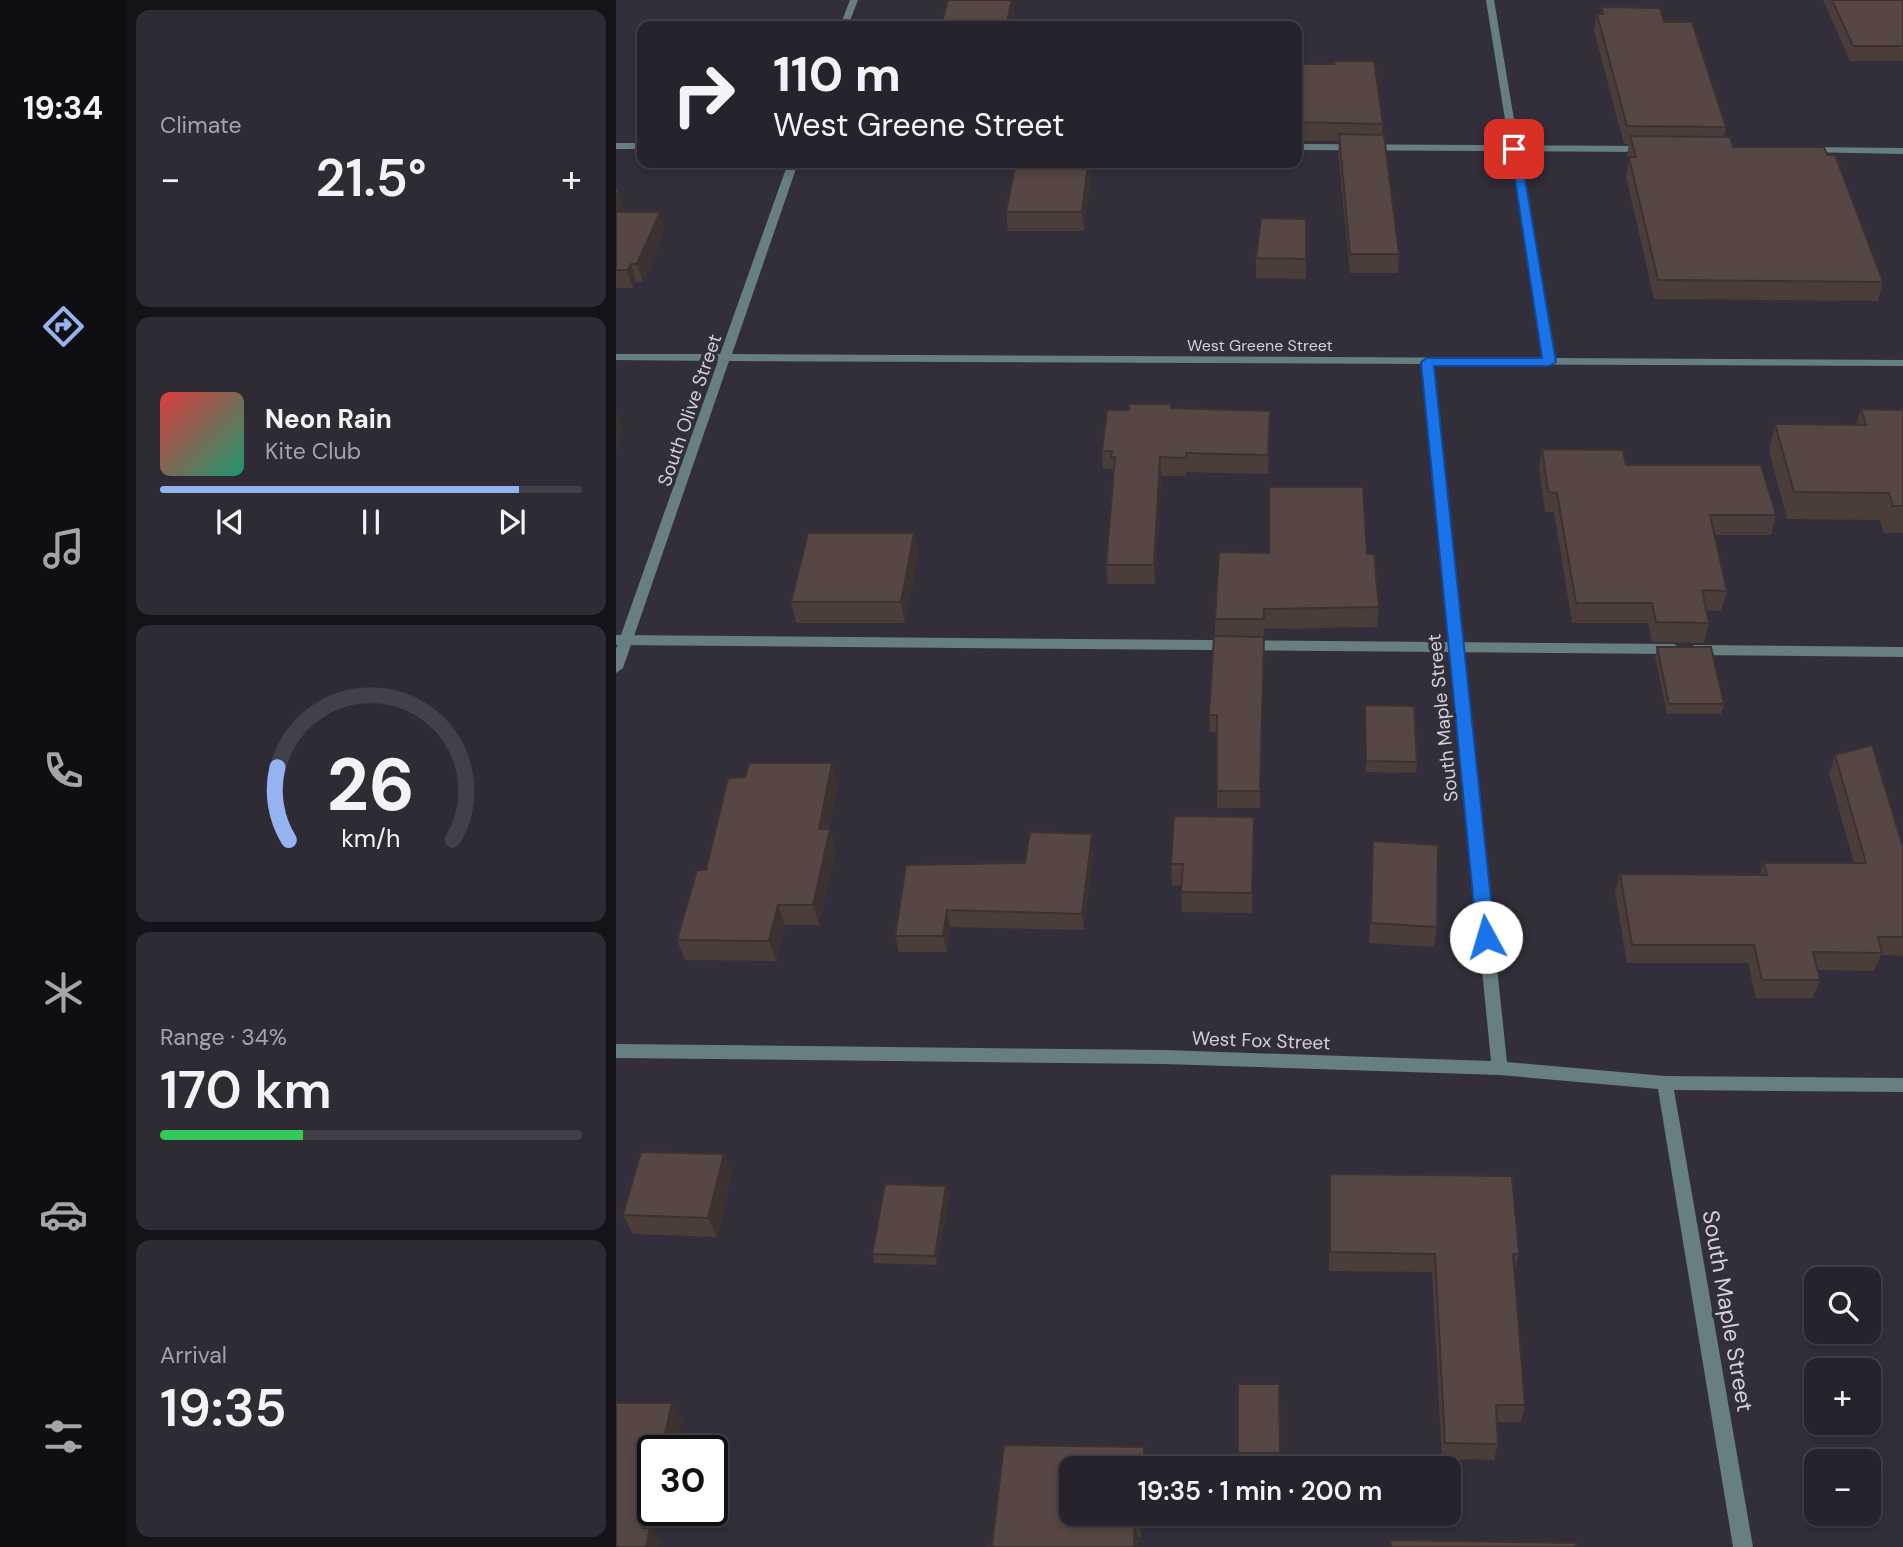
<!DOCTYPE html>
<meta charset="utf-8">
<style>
:root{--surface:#26232c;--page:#2e2b34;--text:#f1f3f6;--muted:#a4a4a9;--line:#424048;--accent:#95b2f1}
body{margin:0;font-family:"DM Sans",sans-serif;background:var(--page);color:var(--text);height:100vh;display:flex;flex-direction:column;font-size:26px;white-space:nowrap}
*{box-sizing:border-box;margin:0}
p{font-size:23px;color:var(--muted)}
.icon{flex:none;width:38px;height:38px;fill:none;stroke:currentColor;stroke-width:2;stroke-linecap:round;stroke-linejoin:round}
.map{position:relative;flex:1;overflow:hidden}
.side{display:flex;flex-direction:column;gap:10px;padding:10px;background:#151318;width:490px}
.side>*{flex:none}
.top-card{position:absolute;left:21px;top:21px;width:665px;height:147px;border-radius:14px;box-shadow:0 4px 10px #0003,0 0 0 2px var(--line);background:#26232c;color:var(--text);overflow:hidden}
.controls{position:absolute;left:1188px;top:1267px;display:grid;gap:14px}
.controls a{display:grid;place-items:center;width:77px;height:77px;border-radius:14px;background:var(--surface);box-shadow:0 4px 10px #0003,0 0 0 2px var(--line);font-size:35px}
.speed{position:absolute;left:21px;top:1435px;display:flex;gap:14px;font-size:35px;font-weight:700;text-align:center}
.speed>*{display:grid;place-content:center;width:91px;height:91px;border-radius:50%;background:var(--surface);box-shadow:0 4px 10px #0003,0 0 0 2px var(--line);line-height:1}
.speed .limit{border:4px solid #111;border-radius:10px;background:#fff;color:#111}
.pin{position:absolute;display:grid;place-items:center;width:60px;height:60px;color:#fff;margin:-30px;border-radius:14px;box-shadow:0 4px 10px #0006}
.me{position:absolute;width:77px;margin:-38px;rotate:354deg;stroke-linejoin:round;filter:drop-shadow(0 0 5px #0008)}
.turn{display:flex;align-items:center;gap:24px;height:147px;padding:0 21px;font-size:32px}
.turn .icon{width:91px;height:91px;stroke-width:2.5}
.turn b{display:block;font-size:49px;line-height:60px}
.big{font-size:52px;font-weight:600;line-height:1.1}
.side .widget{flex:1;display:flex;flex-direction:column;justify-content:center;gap:10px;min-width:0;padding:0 24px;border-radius:14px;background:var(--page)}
.side .dial{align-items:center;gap:0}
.dial svg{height:182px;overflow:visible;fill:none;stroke:var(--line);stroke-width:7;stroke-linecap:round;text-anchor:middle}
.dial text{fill:var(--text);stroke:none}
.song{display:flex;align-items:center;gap:21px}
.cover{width:84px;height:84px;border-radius:10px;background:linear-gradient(135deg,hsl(0 70% 55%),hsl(160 70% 35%))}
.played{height:7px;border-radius:4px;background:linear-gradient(90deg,var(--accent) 85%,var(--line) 85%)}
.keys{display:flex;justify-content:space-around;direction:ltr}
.heat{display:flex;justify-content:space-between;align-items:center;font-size:38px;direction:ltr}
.charge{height:10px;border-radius:5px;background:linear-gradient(90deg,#34c759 34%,var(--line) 0)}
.trip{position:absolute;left:443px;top:1456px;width:402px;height:70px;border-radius:14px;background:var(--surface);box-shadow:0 4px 10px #0003,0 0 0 2px var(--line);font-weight:600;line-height:70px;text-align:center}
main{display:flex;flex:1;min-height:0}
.tabs{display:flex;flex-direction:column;width:126px;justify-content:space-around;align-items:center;background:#0f0e12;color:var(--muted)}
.tabs .icon{width:49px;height:49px}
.tabs .current{color:var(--accent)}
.tabs b{font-size:32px;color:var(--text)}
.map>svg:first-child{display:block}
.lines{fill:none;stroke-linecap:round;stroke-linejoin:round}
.lane{fill:#677f80;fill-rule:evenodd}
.street{fill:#677f80;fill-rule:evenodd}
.wall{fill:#4a3d3a}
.shaded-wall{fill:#3c3230}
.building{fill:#564744;stroke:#3c3230;stroke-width:2}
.route{fill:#1a73e8;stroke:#114b97;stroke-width:2}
.labels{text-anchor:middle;stroke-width:7;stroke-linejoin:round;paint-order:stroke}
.far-street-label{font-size:16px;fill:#d3d1d8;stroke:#322f3a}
.street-label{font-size:19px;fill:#d3d1d8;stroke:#322f3a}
.near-street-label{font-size:23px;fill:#d3d1d8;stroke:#322f3a}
</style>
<main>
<nav class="tabs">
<b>19:34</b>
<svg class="icon current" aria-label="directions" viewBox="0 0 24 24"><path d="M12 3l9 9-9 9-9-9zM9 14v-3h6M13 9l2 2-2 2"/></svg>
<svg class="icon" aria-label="music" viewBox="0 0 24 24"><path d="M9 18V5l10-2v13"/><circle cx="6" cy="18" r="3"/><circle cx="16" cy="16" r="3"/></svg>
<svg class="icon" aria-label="phone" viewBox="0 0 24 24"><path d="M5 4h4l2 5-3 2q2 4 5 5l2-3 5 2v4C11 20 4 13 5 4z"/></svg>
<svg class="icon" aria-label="climate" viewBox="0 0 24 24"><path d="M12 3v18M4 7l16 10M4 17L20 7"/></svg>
<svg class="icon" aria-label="car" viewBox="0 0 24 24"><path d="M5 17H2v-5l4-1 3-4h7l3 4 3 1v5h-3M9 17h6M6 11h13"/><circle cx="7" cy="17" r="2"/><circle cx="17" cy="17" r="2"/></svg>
<svg class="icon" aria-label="filters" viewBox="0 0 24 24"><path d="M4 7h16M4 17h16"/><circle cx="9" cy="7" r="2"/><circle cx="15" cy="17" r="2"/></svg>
</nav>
<section class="side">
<div class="widget"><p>Climate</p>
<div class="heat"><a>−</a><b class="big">21.5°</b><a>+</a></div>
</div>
<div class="widget">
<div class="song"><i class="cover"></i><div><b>Neon Rain</b><p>Kite Club</p></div></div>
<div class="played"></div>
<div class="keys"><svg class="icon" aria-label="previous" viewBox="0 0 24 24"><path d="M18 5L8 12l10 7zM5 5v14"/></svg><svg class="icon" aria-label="pause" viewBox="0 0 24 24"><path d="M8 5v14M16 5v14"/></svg><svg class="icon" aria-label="next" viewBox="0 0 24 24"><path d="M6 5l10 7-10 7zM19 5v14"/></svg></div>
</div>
<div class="widget dial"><svg viewBox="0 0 100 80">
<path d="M14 69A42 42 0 1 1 86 69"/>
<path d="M14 69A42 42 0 0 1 9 37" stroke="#95b2f1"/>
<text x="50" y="56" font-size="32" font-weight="700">26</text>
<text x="50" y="72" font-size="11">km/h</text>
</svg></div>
<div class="widget"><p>Range · 34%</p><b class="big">170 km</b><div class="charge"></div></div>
<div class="widget"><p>Arrival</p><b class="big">19:35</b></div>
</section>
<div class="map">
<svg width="1287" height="1547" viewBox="0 0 1287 1547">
<rect width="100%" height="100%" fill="#322f3a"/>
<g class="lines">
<g class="lane">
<rect x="0" y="143" width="26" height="6"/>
<path d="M 681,144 L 1029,146 L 1034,149 L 1029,152 L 681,150 Z"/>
<path d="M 1190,147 L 1287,148 L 1287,154 L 1187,152 L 1187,148 Z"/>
<path d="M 0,635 L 1058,644 L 1065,649 L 1058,654 L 0,645 Z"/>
<path d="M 1078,645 L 1287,647 L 1287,657 L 1078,655 L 1071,650 Z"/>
</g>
<g class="street">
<path d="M 234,0 L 242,0 L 232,26 L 224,26 Z"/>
<path d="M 870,0 L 878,0 L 938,358 L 1287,360 L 1287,366 L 817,364 L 891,1062 L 1049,1076 L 1287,1078 L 1287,1092 L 1058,1090 L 1137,1547 L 1117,1547 L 1042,1089 L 884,1075 L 548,1064 L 0,1058 L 0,1044 L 548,1050 L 875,1061 L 806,364 L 113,361 L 7,668 L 0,673 L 0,649 L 102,361 L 0,360 L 0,354 L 104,354 L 172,163 L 182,163 L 116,354 L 927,358 Z"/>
</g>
</g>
<g class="wall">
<path d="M 1207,0 L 1287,0 L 1287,61 L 1234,61 Z"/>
<path d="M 985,7 L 1048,22 L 1110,127 L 1108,137 L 1117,147 L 1267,282 L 1262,301 L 1038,299 L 1010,176 L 1013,161 L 1011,155 L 1013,144 L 1008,144 L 978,31 L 981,14 L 984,14 Z"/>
<path d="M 681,64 L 767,124 L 766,135 L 783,254 L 782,273 L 734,273 L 722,153 L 723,141 L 681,141 Z"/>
<path d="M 476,163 L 468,231 L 392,231 L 390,212 Z"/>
<path d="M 0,190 L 2,190 L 7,208 L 5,212 L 48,230 L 27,282 L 20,282 L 17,288 L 0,288 Z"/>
<path d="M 690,219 L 690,279 L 640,278 L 640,258 Z"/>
<path d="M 555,408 L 654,411 L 652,474 L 570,472 L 570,476 L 545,476 L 539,584 L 492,584 L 490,565 L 498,475 L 496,469 L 487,469 L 486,451 L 513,410 Z"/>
<path d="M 1245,409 L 1287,410 L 1287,533 L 1268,533 L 1264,520 L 1171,519 L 1153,451 L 1159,424 L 1240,425 Z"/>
<path d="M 926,449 L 1010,465 L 1160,515 L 1155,535 L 1098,535 L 1111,591 L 1105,611 L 1090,610 L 1093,623 L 1088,643 L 1036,642 L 1032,623 L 956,623 L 938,512 L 929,512 L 923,469 Z"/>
<path d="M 298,533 L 302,554 L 289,623 L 180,623 L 175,602 Z"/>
<path d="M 751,554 L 763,607 L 761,627 L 648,629 L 644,808 L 601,808 L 601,732 L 594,732 L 593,715 L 599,636 L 599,619 Z"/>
<path d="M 1041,647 L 1108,704 L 1105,714 L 1051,714 L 1039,657 Z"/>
<path d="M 749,705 L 801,762 L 800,773 L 750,772 Z"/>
<path d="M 1219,755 L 1287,847 L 1287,956 L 1265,955 L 1258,971 L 1202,970 L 1204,980 L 1197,998 L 1140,998 L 1132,963 L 1011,963 L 999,892 L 1004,874 L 1144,875 L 1148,863 L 1238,863 L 1213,774 Z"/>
<path d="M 222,784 L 213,829 L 220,849 L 203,925 L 169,925 L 160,961 L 69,960 L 61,940 L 90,870 Z"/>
<path d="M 638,817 L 636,913 L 566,912 L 565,885 L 556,885 L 555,864 Z"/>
<path d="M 757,841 L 821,927 L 818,947 L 753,943 Z"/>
<path d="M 477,851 L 468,930 L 334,927 L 331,952 L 283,952 L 279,936 L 409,863 Z"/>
<path d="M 108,1154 L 116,1173 L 101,1237 L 17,1234 L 7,1215 Z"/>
<path d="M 714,1174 L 903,1254 L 898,1273 L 909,1405 L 905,1422 L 881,1422 L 882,1444 L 878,1460 L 826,1459 L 816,1272 L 713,1271 L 713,1192 Z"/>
<path d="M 330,1186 L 333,1195 L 321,1265 L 259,1263 L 256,1254 Z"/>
<path d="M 622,1384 L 663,1384 L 664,1461 L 622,1461 Z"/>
<path d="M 530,1464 L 525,1537 L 522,1537 L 521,1547 L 372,1547 Z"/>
</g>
<g class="shaded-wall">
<path d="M 396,0 L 399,16 L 396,26 L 390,26 Z"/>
<path d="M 472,163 L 476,163 L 468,231 L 466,212 Z"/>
<path d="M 2,190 L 7,208 L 0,224 L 0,194 Z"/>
<path d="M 44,212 L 48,230 L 27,282 L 21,264 Z"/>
<path d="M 15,264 L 20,282 L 17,288 L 11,270 Z"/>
<path d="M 1,411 L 8,432 L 0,451 L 0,414 Z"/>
<path d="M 654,411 L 654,429 L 652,474 L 652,455 Z"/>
<path d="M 544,457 L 545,476 L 539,584 L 538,565 Z"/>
<path d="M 298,533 L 302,554 L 289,623 L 285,602 Z"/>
<path d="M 216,763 L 222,784 L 209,849 L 203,829 Z"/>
<path d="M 638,817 L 638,838 L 636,913 L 636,893 Z"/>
<path d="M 214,829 L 220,849 L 203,925 L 197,905 Z"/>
<path d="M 476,834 L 477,851 L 468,930 L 466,914 Z"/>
<path d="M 162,905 L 169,925 L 160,961 L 153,941 Z"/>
<path d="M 331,910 L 334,927 L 331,952 L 327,936 Z"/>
<path d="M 108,1154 L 116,1173 L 101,1237 L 92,1218 Z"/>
<path d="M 330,1186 L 333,1195 L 321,1265 L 319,1256 Z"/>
<path d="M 56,1403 L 66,1420 L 59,1451 L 45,1451 Z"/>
<path d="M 528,1447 L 530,1464 L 530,1468 L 527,1468 Z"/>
<path d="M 37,1487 L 37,1510 L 45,1510 L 39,1536 L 44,1543 L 43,1547 L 30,1547 L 27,1528 Z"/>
<path d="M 524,1514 L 527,1514 L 525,1537 L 523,1521 Z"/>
<path d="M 519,1521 L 522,1537 L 521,1547 L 518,1547 Z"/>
</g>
<g class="building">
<path d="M 332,0 L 396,0 L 390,26 L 325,26 Z"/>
<path d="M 1216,0 L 1287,0 L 1287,46 L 1237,46 Z"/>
<path d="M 985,7 L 1044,8 L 1048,22 L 1076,22 L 1110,127 L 1011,126 L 981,14 L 987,14 Z"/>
<path d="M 718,61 L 758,61 L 767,124 L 681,122 L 681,64 L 718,64 Z"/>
<path d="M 723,134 L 768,135 L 783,254 L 734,254 Z"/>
<path d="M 1014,136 L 1114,137 L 1117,147 L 1208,147 L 1211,155 L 1219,155 L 1267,282 L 1042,280 L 1013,157 L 1020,157 Z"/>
<path d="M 400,163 L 472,163 L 466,212 L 390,212 Z"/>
<path d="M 0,212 L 44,212 L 21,264 L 15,264 L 11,270 L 0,270 Z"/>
<path d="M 645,218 L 690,219 L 690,259 L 640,258 Z"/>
<path d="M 513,404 L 555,404 L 555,408 L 654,411 L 652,455 L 570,453 L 570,458 L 544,457 L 538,565 L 490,565 L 499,457 L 495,457 L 496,451 L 486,451 L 491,410 L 513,410 Z"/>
<path d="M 1245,409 L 1287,410 L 1287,506 L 1277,506 L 1273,493 L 1178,492 L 1159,424 L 1250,425 Z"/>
<path d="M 926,449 L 1007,450 L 1010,465 L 1145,465 L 1160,515 L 1094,515 L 1111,591 L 1086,590 L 1093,623 L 1040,622 L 1036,603 L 960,603 L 941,493 L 932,492 Z"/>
<path d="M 653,487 L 747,487 L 751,554 L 758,554 L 763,607 L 648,609 L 648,619 L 599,619 L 603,552 L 653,553 Z"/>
<path d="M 192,533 L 298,533 L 285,602 L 175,602 Z"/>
<path d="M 598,636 L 648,637 L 644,791 L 601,791 L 601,715 L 593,715 Z"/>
<path d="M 1041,647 L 1095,647 L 1108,704 L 1053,704 Z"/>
<path d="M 749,705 L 798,706 L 801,762 L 750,761 Z"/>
<path d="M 1256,745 L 1287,847 L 1287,937 L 1262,937 L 1266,953 L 1197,952 L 1204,980 L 1146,980 L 1138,945 L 1016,945 L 1004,874 L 1151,875 L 1148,863 L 1250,863 L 1219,755 Z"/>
<path d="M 133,763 L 216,763 L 203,829 L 214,829 L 197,905 L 162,905 L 153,941 L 61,940 L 81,870 L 90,870 L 112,778 L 129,777 Z"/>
<path d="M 558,816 L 638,817 L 636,893 L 565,892 L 567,864 L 555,864 Z"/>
<path d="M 414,832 L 476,834 L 466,914 L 331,910 L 327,936 L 279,936 L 290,865 L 409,863 Z"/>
<path d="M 757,841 L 822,845 L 821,927 L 755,923 Z"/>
<path d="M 25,1152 L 108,1154 L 92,1218 L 7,1215 Z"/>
<path d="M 714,1174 L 896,1176 L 903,1254 L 897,1254 L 909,1405 L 880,1405 L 882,1444 L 829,1443 L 819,1254 L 714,1252 Z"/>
<path d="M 269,1184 L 330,1186 L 319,1256 L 256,1254 Z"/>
<path d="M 622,1384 L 663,1384 L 664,1453 L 622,1453 Z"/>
<path d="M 0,1403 L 56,1403 L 45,1451 L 37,1451 L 37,1487 L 27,1528 L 34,1528 L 30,1547 L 0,1547 Z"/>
<path d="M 388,1445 L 528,1447 L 527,1468 L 455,1468 L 455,1514 L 524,1514 L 523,1521 L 519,1521 L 518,1547 L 372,1547 L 372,1545 L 376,1545 Z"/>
<path d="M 774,1540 L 960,1543 L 960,1547 L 775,1547 Z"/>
</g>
<path class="route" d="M 894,146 L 904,149 L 940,362 L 933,366 L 818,366 L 879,937 L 876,942 L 864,942 L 861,937 L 805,362 L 811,358 L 926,358 Z"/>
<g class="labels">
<g class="far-street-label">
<text x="644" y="351">West Greene Street</text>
</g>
<g class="street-label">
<text transform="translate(73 410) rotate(-71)" y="7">South Olive Street</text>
<text transform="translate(826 718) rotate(-96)" y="7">South Maple Street</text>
<text transform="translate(645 1040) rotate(2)" y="7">West Fox Street</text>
</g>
<g class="near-street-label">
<text transform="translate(1112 1311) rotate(80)" y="8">South Maple Street</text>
</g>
</g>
</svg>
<div class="controls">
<a><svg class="icon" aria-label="search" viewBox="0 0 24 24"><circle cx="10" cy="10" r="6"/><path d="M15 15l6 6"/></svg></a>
<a>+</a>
<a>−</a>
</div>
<div class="speed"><div class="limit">30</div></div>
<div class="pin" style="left:898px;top:149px;background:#d93025"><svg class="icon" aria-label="arrive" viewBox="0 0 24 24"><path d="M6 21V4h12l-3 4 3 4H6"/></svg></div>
<svg class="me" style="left:870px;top:937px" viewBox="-20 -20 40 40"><circle r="19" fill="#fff"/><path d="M0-13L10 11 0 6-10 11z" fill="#1a73e8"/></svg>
<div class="trip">19:35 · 1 min · 200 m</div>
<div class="top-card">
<div class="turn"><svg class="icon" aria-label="right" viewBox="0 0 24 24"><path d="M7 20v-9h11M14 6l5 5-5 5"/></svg><div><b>110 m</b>West Greene Street</div></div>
</div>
</div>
</main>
